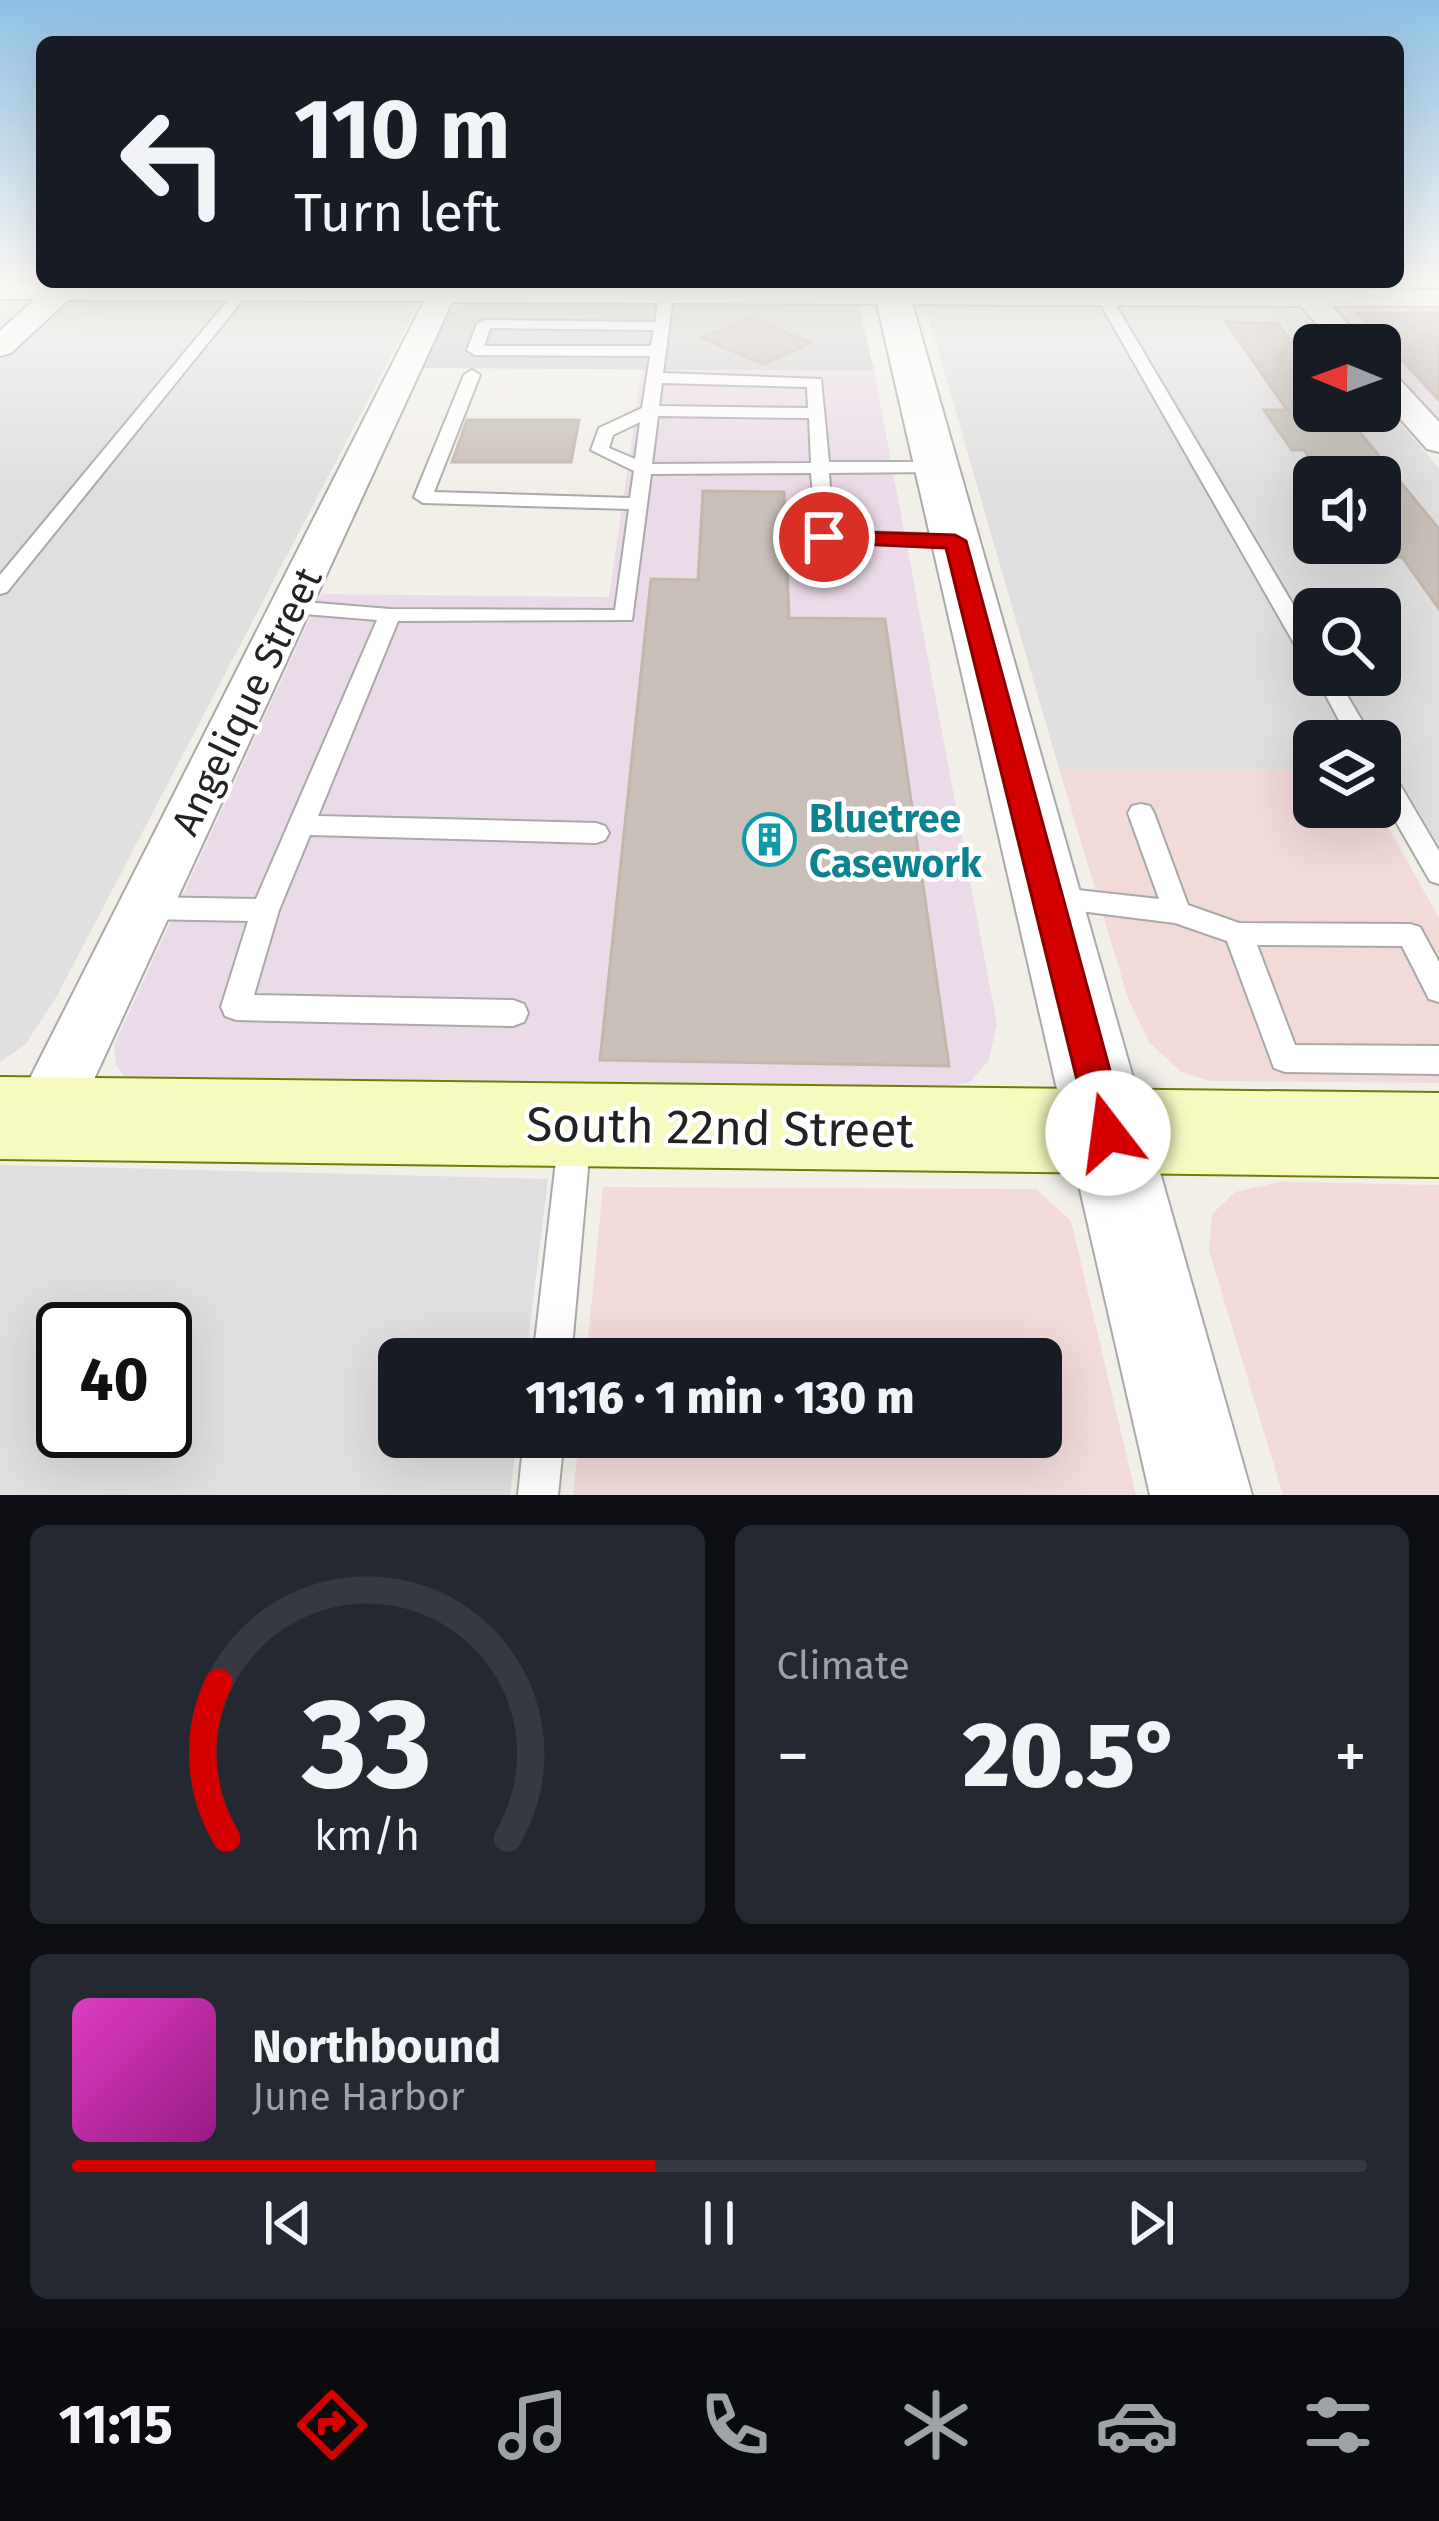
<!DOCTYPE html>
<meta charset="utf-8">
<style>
:root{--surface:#171b24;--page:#242831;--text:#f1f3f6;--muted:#9ea1a6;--line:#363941;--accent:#d40000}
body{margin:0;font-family:"Fira Sans",sans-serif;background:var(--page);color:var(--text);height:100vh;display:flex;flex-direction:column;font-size:45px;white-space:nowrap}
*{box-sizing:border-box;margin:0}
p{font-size:39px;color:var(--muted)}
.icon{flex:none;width:66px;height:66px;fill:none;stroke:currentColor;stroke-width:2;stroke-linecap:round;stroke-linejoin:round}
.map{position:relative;height:1495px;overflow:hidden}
.side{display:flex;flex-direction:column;gap:30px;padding:30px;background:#0d0f14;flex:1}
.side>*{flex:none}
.top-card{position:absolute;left:36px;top:36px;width:1368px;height:252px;border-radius:18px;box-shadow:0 12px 48px #0002;background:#171b24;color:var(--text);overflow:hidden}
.needle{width:78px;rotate:271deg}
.buttons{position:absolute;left:1293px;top:324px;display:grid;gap:24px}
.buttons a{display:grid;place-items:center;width:108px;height:108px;border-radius:18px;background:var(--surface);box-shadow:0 12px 48px #0002;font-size:60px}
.speed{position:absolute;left:36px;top:1302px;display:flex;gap:24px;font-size:60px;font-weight:700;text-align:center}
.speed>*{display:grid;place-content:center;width:156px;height:156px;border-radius:50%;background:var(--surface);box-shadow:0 12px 48px #0002;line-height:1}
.speed .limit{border:6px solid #111;border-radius:18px;background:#fff;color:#111}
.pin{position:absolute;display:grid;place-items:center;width:102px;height:102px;color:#fff;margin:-51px;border:6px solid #fff;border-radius:50%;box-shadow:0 3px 12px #0007}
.me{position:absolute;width:132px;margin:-66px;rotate:345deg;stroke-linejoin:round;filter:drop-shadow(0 0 9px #0008)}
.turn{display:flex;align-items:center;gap:42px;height:252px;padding:0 60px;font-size:54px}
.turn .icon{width:156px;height:156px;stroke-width:2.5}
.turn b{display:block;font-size:84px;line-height:102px}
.big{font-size:90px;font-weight:800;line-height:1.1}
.side .tile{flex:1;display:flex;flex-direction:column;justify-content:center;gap:18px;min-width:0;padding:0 42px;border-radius:18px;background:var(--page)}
.side .dial{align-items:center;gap:0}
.dial svg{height:312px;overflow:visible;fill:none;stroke:var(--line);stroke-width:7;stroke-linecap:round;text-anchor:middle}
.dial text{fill:var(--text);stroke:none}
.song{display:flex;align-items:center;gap:36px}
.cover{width:144px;height:144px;border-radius:18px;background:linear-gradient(135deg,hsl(310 70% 55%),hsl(310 70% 35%))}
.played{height:12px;border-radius:6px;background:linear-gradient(90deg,var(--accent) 45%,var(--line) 45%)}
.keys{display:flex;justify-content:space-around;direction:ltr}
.heat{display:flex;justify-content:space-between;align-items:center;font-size:66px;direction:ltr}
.side .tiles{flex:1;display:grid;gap:30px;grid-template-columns:1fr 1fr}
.tile:last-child{grid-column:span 2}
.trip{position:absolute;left:378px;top:1338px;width:684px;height:120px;border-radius:18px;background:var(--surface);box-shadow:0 12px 48px #0002;font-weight:800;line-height:120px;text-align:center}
.tabs{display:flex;height:192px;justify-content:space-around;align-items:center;background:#090b0e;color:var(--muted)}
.tabs .icon{width:84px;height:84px}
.tabs .active{color:var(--accent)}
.tabs b{font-size:54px;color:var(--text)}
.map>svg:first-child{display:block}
.residential{fill:#e0dfdf;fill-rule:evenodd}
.commercial{fill:#f2dad9}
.industrial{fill:#ebdbe8}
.religious{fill:#d0d0d0}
.building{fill:#c7bfb8;stroke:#c4b6ab;stroke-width:3}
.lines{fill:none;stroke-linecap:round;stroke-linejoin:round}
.service-casing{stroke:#a9a9a9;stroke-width:4}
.minor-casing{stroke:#a9a9a9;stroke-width:4}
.tertiary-casing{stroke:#a9a9a9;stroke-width:4}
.secondary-casing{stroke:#707d05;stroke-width:4}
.service{fill:#fff;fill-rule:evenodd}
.minor{fill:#fff;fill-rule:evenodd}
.tertiary{fill:#fff;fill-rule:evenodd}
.secondary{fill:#f7fabf;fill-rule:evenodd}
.route{fill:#d40000;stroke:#8a0000;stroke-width:3}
.labels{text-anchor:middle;stroke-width:9;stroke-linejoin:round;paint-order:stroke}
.street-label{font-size:39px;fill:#222;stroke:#fff}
.culture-label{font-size:39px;font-weight:bold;fill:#0d838f;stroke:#fff;text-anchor:start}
.near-street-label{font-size:48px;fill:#222;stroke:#fff}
</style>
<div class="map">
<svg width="1439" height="1495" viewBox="0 0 1439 1495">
<rect width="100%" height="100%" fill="#f2efe9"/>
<g class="residential">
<path d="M 84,282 L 859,282 L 854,287 L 427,287 L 57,996 L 25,1045 L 0,1062 L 0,300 L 64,300 Z"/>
<path d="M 953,304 L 1280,306 L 1308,318 L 1332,345 L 1314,345 L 1314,411 L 1380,411 L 1380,401 L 1439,468 L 1439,846 L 1395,772 L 1380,772 L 1380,741 L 1314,741 L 1314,771 L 1059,769 L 926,309 ZM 1314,477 L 1380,477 L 1380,543 L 1314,543 ZM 1314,609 L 1380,609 L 1380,675 L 1314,675 Z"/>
<path d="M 0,1165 L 548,1179 L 526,1359 L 399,1359 L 399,1437 L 517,1437 L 510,1495 L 0,1495 ZM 63,1329 L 165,1329 L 165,1431 L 63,1431 Z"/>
</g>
<g class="commercial">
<path d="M 1059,769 L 1314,770 L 1314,807 L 1377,807 L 1439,918 L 1439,1083 L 1210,1081 L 1181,1072 L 1149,1042 L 1128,998 Z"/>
<path d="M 1279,1182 L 1439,1185 L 1439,1495 L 1283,1495 L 1209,1251 L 1212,1214 L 1235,1192 Z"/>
<path d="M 603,1187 L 1036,1189 L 1071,1221 L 1136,1495 L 573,1495 L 579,1437 L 1041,1437 L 1041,1359 L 586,1359 Z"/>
</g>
<g class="industrial">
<path d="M 1110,282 L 1396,282 L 1408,293 L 1115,291 Z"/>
<path d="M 1338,308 L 1439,308 L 1439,421 L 1380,357 L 1380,345 L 1369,345 Z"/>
<path d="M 642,369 L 874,371 L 997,1024 L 989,1060 L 970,1082 L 923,1090 L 127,1081 L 116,1065 L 114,1045 L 321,594 L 609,597 Z"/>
</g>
<path class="religious" d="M 467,303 L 859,305 L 874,371 L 420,368 L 444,316 Z"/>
<g class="building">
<path d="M 1357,313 L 1439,313 L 1439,400 L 1369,325 Z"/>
<path d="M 751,318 L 811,343 L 763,364 L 702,338 Z"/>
<path d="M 1226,322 L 1277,323 L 1314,370 L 1314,411 L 1343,412 L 1439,529 L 1439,609 L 1402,557 L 1383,558 L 1373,543 L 1380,543 L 1380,477 L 1324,477 L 1304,450 L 1292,450 L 1264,410 L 1287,410 Z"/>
<path d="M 467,420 L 579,420 L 571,462 L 452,462 Z"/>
<path d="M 703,491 L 784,492 L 789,618 L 885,619 L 949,1066 L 600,1060 L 651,579 L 698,580 Z"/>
</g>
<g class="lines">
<defs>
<g id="service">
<path d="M 243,282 L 257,282 L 7,592 L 0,594 L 0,575 Z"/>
<path d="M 661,282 L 675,282 L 663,373 L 821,379 L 829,462 L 937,462 L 946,467 L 937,472 L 829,473 L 833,531 L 955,535 L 965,541 L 955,547 L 817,541 L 811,473 L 651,474 L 632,620 L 398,621 L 318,816 L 596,823 L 605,826 L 609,833 L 605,840 L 596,843 L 310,835 L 279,910 L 254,995 L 513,1000 L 524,1004 L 528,1013 L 524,1022 L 513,1026 L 236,1020 L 225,1016 L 221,1007 L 248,921 L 146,919 L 136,916 L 132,908 L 136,900 L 146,897 L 256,899 L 377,620 L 292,613 L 282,607 L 292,601 L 390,609 L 615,610 L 629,509 L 423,503 L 414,497 L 464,375 L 472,370 L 480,375 L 434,492 L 630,498 L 634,471 L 591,450 L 599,428 L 642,408 L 650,356 L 475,355 L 467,350 L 477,324 L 484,320 L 655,322 ZM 490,328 L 654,330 L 651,346 L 484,346 ZM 662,383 L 807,387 L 808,408 L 659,406 ZM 658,416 L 809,418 L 811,463 L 652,464 ZM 640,422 L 635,459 L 609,448 L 613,435 Z"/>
<path d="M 1088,282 L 1102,282 L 1314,640 L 1314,666 L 1303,659 Z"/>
<path d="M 1314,673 L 1335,675 L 1374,741 L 1350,741 Z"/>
<path d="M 1380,763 L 1389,766 L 1439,851 L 1439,884 L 1430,881 L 1380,794 Z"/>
<path d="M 1141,804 L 1150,806 L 1154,813 L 1188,905 L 1239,923 L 1410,924 L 1420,927 L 1439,962 L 1439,1002 L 1429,999 L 1402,946 L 1257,945 L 1295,1045 L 1439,1046 L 1439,1074 L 1285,1072 L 1274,1068 L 1227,941 L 1175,923 L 1040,906 L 1036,898 L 1040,890 L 1050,887 L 1159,899 L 1128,813 L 1132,806 Z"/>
<path d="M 575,1120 L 587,1124 L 591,1135 L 571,1359 L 533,1359 L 559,1135 L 563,1124 Z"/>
<path d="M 524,1437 L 564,1437 L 558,1495 L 518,1495 Z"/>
</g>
<g id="minor">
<path d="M 433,282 L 1439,290 L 1439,306 L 1332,306 L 1366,345 L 1335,345 L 1301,306 L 452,302 L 66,1140 L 43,1149 L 20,1140 L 11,1119 L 20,1098 L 424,301 L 68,300 L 11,353 L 0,356 L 0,331 L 35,299 L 0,299 L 0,283 Z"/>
<path d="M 1380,368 L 1391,370 L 1439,422 L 1439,452 L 1427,449 L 1380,396 Z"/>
</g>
<path id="tertiary" d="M 872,282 L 906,282 L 1252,1495 L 1150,1495 Z"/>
<path id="secondary" d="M 0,1077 L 1439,1093 L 1439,1177 L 0,1159 Z"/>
</defs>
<use href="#service" class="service-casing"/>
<use href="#minor" class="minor-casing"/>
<use href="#tertiary" class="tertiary-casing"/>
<use href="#secondary" class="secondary-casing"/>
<use href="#service" class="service"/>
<use href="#minor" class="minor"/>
<use href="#tertiary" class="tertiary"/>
<use href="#secondary" class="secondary"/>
</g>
<linearGradient id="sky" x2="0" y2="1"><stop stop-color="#8fc0e4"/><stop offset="0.57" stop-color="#f9f8f5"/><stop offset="1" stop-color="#f9f8f5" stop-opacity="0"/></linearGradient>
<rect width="1439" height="487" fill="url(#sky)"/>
<path class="route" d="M 824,531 L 955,535 L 966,541 L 1127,1133 L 1121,1145 L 1108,1150 L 1095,1145 L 1090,1133 L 946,548 L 816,542 L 816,533 Z"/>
<defs>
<symbol id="building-ring" viewBox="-11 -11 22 22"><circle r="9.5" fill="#fff" stroke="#0f9aa8" stroke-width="1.5"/><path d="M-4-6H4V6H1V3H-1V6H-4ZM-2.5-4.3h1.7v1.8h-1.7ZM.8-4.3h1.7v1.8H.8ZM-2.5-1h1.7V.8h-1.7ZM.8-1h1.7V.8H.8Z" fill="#0f9aa8"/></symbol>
</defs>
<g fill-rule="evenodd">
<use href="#building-ring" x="740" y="810" width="59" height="59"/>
</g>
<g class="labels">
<g class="street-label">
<text transform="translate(246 701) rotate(-64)" y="14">Angelique Street</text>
</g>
<g class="culture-label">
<text x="809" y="832">Bluetree<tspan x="809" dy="45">Casework</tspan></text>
</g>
<g class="near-street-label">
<text transform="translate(720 1127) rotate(1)" y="17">South 22nd Street</text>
</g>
</g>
</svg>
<div class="buttons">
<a><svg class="needle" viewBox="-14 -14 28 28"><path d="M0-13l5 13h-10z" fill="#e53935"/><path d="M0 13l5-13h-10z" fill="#9ea1a6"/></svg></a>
<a><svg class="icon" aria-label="sound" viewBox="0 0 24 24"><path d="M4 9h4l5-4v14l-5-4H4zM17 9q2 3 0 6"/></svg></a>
<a><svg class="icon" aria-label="search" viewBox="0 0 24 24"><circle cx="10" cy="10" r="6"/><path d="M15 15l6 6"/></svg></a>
<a><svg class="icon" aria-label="layers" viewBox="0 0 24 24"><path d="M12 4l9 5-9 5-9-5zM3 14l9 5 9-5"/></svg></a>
</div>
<div class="speed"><div class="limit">40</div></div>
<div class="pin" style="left:824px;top:537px;background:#d93025"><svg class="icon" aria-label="arrive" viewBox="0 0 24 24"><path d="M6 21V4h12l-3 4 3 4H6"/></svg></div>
<svg class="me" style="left:1108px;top:1133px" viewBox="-20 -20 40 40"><circle r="19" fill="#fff"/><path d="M0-13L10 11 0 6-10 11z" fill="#d40000"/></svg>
<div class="trip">11:16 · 1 min · 130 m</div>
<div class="top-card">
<div class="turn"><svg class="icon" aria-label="left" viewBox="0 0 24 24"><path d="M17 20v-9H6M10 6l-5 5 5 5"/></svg><div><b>110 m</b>Turn left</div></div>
</div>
</div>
<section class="side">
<div class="tiles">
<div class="tile dial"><svg viewBox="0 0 100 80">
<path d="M14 69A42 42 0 1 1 86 69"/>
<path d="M14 69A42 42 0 0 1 12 29" stroke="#d40000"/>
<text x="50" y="56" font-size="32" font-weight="700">33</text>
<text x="50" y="72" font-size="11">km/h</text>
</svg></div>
<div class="tile"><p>Climate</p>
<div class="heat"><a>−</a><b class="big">20.5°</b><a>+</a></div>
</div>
<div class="tile">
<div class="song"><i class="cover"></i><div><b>Northbound</b><p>June Harbor</p></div></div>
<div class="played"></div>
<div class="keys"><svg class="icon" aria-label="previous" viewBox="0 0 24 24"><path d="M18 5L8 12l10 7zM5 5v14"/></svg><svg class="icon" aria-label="pause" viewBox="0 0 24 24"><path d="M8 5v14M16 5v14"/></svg><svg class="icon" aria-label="next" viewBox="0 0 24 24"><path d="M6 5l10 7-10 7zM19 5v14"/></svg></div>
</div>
</div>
</section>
<nav class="tabs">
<b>11:15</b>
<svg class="icon active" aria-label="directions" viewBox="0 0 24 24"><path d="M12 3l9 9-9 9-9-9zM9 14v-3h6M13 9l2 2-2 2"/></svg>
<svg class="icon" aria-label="music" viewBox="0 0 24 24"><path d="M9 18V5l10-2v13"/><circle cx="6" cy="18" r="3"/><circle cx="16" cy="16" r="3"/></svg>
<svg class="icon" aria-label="phone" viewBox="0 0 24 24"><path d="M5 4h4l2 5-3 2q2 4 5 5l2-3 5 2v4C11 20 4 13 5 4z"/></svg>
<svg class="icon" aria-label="climate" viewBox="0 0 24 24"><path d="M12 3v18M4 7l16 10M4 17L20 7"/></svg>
<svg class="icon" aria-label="car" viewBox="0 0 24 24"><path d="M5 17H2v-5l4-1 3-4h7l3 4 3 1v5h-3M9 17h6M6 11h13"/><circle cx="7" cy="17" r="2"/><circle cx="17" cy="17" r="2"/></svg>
<svg class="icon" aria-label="filters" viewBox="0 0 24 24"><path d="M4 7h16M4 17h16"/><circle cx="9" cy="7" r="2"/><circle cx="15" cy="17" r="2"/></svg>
</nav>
